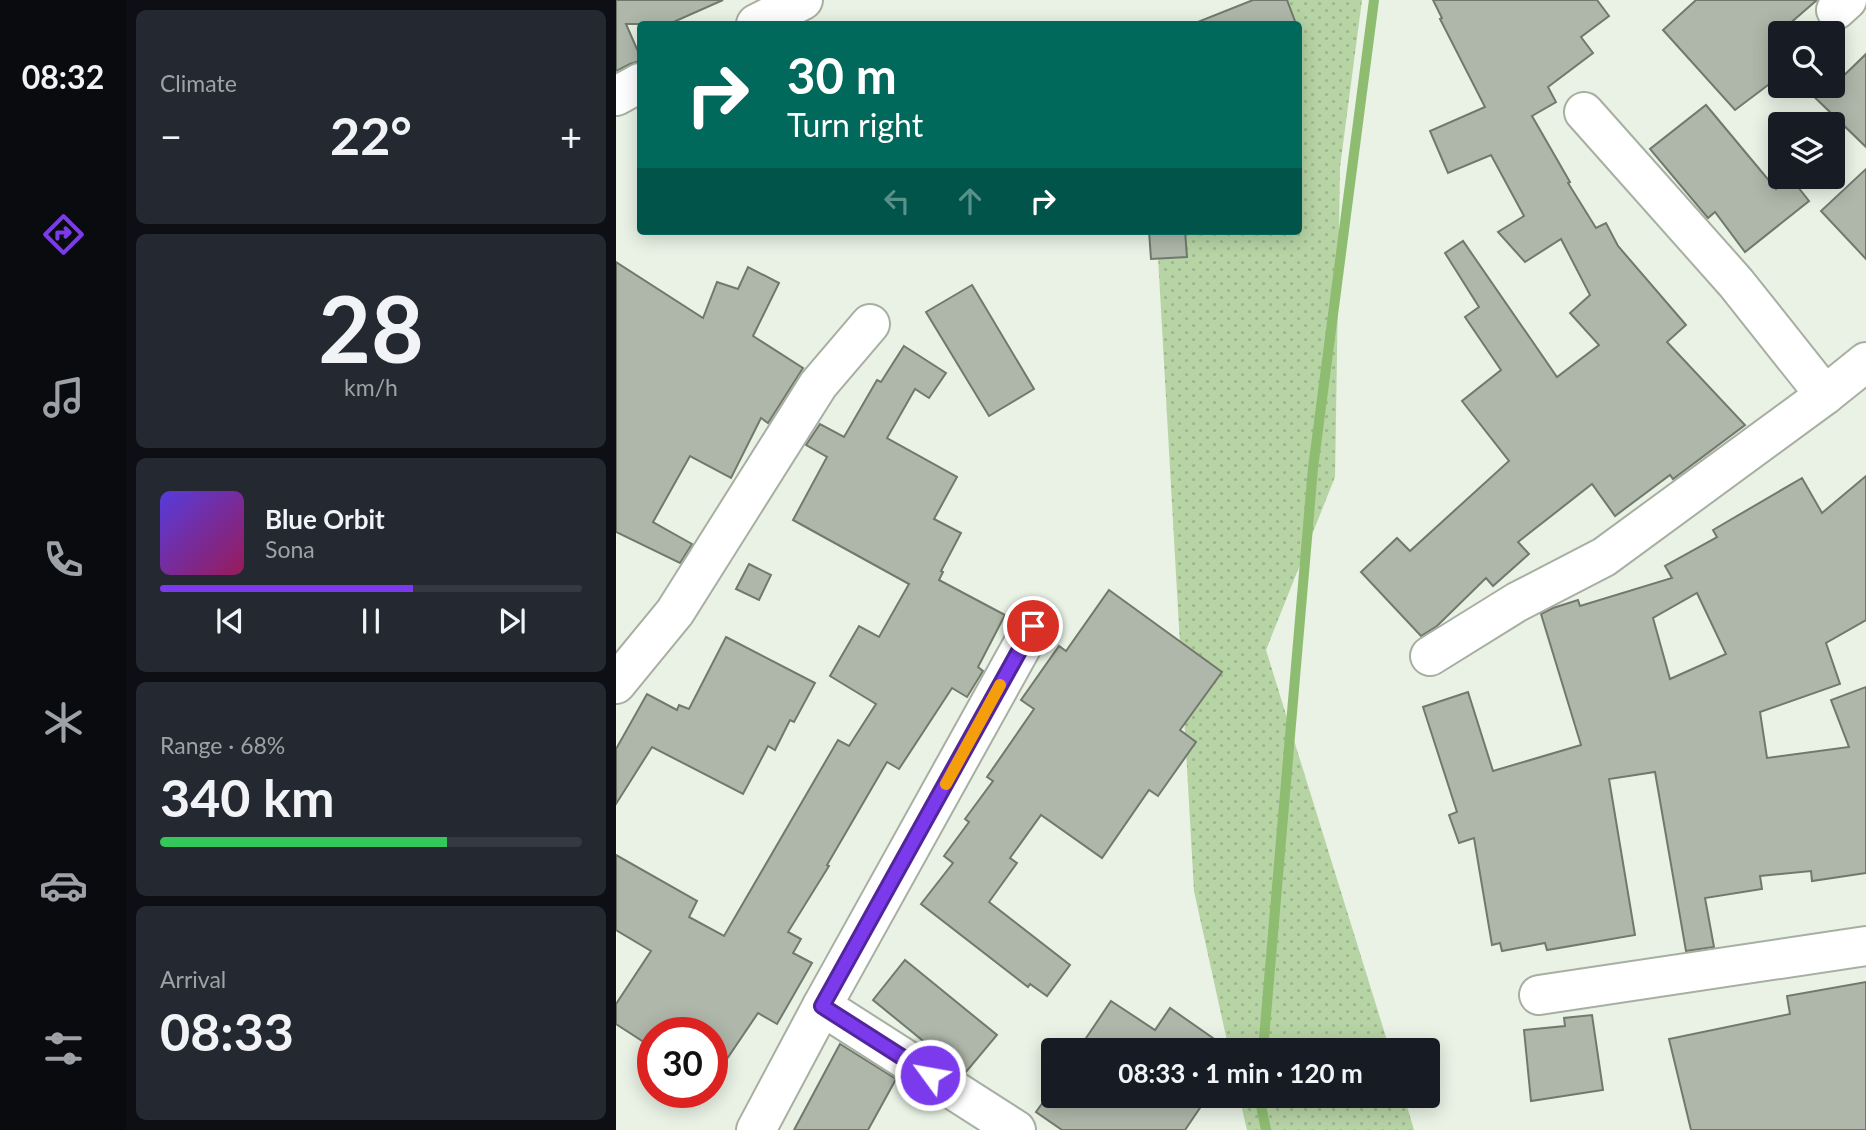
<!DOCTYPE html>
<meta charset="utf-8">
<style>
:root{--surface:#171b24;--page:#242831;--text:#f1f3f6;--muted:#9ea1a6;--line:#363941;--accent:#7c3aed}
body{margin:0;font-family:Lato,sans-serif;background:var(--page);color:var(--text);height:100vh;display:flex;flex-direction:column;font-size:26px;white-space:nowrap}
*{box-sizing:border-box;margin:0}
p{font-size:23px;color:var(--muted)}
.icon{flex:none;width:38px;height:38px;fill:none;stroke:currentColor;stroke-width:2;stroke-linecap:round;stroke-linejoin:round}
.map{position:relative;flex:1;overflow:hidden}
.details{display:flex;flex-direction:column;gap:10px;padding:10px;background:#0d0f14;width:490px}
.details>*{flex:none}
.guide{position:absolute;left:21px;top:21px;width:665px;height:214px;border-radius:7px;box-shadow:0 4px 18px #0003;background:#00695c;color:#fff;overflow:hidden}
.tools{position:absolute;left:1152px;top:21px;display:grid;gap:14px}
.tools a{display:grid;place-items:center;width:77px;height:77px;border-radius:7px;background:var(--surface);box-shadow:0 4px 18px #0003;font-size:35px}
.speed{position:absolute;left:21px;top:1017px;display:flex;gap:14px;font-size:35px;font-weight:700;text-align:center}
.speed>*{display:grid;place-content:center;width:91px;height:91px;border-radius:50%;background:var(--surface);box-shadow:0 4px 18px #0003;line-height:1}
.speed .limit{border:10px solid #d22;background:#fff;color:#111}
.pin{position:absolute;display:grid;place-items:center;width:60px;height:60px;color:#fff;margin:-30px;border:4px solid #fff;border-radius:50%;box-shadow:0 2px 7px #0007}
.me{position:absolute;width:77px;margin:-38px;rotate:302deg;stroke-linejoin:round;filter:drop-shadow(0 0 5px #0008)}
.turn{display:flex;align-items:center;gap:24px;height:147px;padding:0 35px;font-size:32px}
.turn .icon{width:91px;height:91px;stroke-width:2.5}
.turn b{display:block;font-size:49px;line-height:60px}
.lanes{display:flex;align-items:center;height:66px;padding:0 35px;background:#0003;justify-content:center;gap:35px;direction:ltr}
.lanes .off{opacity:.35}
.big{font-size:52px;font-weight:700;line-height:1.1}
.details .tile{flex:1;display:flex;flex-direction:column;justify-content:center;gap:10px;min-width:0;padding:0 24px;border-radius:10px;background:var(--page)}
.details .dial{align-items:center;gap:0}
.dial b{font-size:91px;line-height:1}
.song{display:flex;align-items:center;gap:21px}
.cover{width:84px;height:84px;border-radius:10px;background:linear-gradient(135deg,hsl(250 70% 55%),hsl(330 70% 35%))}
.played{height:7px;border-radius:4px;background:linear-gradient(90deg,var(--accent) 60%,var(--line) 60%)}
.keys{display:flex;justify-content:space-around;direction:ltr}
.heat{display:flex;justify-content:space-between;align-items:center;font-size:38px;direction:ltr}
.charge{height:10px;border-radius:5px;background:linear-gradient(90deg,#34c759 68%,var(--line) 0)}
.trip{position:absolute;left:425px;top:1038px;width:399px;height:70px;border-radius:7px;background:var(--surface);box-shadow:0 4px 18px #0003;font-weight:700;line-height:70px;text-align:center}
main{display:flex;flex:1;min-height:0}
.tab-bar{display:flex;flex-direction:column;width:126px;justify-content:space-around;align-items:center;background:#090b0e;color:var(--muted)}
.tab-bar .icon{width:49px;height:49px}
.tab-bar .current{color:var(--accent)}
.tab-bar b{font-size:32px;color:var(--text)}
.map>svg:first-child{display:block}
.grass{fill:url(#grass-dots)}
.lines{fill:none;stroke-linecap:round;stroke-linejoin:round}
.stream{stroke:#8ebc70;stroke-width:10}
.building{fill:#afb7aa;stroke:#71796d;stroke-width:2;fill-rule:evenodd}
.minor-casing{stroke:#a7afa2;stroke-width:42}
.minor{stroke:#fff;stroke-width:38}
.route-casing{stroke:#51269a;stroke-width:18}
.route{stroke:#7c3aed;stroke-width:12}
.slow{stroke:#f59e0b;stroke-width:12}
</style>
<main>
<nav class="tab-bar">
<b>08:32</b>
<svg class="icon current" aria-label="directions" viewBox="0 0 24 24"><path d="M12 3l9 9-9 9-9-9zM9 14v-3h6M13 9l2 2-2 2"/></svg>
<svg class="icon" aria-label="music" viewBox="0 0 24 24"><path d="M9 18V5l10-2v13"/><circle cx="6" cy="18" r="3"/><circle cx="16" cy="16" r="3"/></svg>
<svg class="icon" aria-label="phone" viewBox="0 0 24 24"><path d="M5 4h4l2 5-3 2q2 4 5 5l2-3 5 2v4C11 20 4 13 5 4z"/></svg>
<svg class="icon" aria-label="climate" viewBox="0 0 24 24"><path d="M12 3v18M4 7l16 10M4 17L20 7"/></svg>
<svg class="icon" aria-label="car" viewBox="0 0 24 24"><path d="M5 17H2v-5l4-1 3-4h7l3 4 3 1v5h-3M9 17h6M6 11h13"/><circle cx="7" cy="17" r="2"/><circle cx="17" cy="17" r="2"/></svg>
<svg class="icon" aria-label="filters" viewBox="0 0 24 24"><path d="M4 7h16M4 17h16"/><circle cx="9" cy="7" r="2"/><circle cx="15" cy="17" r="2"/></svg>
</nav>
<section class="details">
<div class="tile"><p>Climate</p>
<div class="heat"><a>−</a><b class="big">22°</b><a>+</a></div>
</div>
<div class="tile dial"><b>28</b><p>km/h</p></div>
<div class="tile">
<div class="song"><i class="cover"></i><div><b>Blue Orbit</b><p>Sona</p></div></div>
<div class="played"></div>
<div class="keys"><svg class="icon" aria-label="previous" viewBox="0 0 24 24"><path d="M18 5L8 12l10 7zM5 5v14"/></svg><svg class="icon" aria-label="pause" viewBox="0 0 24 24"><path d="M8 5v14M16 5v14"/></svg><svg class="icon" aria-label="next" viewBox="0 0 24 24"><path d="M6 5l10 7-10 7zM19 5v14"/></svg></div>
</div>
<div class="tile"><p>Range · 68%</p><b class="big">340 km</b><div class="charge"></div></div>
<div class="tile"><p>Arrival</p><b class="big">08:33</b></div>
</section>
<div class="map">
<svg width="1250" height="1130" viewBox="0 0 1250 1130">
<defs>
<pattern id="grass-dots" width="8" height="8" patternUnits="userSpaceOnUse" patternTransform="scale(1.75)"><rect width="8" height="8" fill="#b7d4a5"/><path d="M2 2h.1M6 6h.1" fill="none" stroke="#9db68e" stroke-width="1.8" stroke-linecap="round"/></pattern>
</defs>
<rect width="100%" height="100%" fill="#e9f2e5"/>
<g class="grass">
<path d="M 647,0 L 746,0 L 724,167 L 719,477 L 650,650 L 774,1050 L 613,1050 L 578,891 L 542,257 L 560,231 L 682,231 L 682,24 L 645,24 Z"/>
<path d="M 623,1096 L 788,1096 L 798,1130 L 631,1130 Z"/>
</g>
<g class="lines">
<g class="stream">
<path d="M 647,1050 L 697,468 L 758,0"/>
<path d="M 643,1096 L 650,1130"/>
</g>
</g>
<g class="building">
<path d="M 0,0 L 107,0 L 53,24 L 10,24 L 24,56 L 24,61 L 14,64 L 0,71 Z"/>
<path d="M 637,0 L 671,0 L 680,24 L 580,24 L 579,23 Z"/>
<path d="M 817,0 L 981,0 L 993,16 L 965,37 L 977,53 L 932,87 L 940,102 L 916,116 L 954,182 L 952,183 L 980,228 L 990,223 L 1002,246 L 1070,325 L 1051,342 L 1129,425 L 1057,479 L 1054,475 L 999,516 L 976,484 L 902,542 L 913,554 L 877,586 L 870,578 L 821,626 L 805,636 L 745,572 L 781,538 L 794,551 L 893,461 L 846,401 L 885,370 L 849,317 L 863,307 L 829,253 L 847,241 L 941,377 L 983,345 L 954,313 L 974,295 L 945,239 L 909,262 L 882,232 L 908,216 L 875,155 L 832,173 L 814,131 L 869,107 L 824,19 L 826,18 Z"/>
<path d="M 1080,0 L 1201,0 L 1164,32 L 1164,76 L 1119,110 L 1047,30 Z"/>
<path d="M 1250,54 L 1250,147 L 1187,86 L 1217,86 Z"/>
<path d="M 1090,105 L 1160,189 L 1174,177 L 1193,201 L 1129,252 L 1099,212 L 1092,218 L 1034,149 Z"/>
<path d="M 1250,169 L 1250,259 L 1205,211 Z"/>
<path d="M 533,231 L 569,231 L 571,257 L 535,259 Z"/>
<path d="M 0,262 L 87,318 L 101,282 L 122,289 L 132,267 L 163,283 L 137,336 L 187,368 L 152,423 L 145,418 L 115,478 L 74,456 L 37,522 L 76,544 L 64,563 L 0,532 Z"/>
<path d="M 356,285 L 418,389 L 373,416 L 310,312 Z"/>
<path d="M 288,346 L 330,373 L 313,398 L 299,389 L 271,438 L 341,477 L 318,519 L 345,533 L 325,571 L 327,572 L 323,580 L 389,615 L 362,667 L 367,671 L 351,697 L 336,688 L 283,769 L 271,762 L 211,865 L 213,866 L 172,932 L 185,939 L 177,953 L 196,963 L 161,1024 L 142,1013 L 96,1081 L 96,1032 L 37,1032 L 37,1048 L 0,1024 L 0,1004 L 35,951 L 0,930 L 0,855 L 81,901 L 73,917 L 108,936 L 222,740 L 233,746 L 260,704 L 214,676 L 243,626 L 263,637 L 293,584 L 177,520 L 211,457 L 190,445 L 204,424 L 228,437 L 261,380 L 265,382 Z"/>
<path d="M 1250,476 L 1250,620 L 1210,643 L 1224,684 L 1144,712 L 1151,758 L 1233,747 L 1215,700 L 1250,687 L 1250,873 L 1196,881 L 1195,871 L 1144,876 L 1146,889 L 1089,898 L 1098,947 L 1070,951 L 1039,772 L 993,779 L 1019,935 L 931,950 L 929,943 L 886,951 L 884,943 L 876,945 L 858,838 L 843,843 L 833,815 L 841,812 L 807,707 L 852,692 L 877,771 L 965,745 L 925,614 L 937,608 L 962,600 L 964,606 L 1056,578 L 1049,566 L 1101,537 L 1097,530 L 1186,478 L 1206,513 ZM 1081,593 L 1110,654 L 1054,679 L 1037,618 Z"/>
<path d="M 133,564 L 155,575 L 143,600 L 120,589 Z"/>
<path d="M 493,590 L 606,672 L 564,730 L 580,742 L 542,796 L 533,790 L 486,858 L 425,815 L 394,858 L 401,863 L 373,902 L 454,965 L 431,996 L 414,984 L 412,987 L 305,904 L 337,863 L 328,856 L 353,822 L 349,819 L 377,781 L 371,777 L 418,709 L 405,700 L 443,646 L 450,651 Z"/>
<path d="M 110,637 L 199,683 L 178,722 L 174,720 L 159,750 L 152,746 L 127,794 L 36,747 L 0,804 L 0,749 L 31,694 L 61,710 L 63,705 L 73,709 Z"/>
<path d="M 289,960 L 381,1035 L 350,1072 L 328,1058 L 257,1000 Z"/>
<path d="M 1250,982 L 1250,1130 L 1075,1130 L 1053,1039 L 1174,1014 L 1171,996 Z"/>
<path d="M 495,1001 L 539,1030 L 554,1008 L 614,1050 L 462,1050 Z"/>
<path d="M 976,1015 L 987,1090 L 915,1101 L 908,1030 L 949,1026 L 948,1018 Z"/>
<path d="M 224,1044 L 280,1079 L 252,1130 L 178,1130 Z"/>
<path d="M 438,1087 L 438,1096 L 592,1096 L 569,1130 L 446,1130 L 420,1112 Z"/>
</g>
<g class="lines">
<defs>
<g id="minor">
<path d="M 1220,10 L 1231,0"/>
<path d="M 140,24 L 187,0"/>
<path d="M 0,96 L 24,83"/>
<path d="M 968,112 L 1120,283 L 1209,395"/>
<path d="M 814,656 L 901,602 L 988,557 L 1209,395 L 1250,362"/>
<path d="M 0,684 L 59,612 L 202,385 L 254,324"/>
<path d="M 923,995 L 1250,946"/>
<path d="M 206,1006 L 400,1130"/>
<path d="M 140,1130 L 206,1006 L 417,626"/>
</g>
</defs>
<use href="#minor" class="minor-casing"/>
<use href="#minor" class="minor"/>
</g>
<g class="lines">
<defs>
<path id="route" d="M 314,1075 L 206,1006 L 417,626"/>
</defs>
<use href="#route" class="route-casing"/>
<use href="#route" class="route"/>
<path class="slow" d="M 330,784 L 384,685"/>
</g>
</svg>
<div class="tools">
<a><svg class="icon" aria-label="search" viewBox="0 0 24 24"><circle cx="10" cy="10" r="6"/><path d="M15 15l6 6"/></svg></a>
<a><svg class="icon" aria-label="layers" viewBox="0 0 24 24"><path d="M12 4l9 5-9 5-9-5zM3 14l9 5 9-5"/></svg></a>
</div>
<div class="speed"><div class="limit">30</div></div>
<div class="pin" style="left:417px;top:626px;background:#d93025"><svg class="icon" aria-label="arrive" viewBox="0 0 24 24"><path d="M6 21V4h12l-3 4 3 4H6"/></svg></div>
<svg class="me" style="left:314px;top:1075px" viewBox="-20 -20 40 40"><circle r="17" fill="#7c3aed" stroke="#fff" stroke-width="3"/><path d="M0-11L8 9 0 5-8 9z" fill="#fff"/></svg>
<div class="trip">08:33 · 1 min · 120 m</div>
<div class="guide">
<div class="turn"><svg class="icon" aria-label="right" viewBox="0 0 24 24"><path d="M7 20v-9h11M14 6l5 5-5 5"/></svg><div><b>30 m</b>Turn right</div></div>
<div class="lanes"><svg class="icon off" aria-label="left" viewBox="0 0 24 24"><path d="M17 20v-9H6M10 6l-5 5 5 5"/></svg><svg class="icon off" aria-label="ahead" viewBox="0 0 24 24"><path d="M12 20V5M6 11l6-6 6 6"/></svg><svg class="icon" aria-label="right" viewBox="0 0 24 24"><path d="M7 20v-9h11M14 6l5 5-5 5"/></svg></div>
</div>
</div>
</main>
